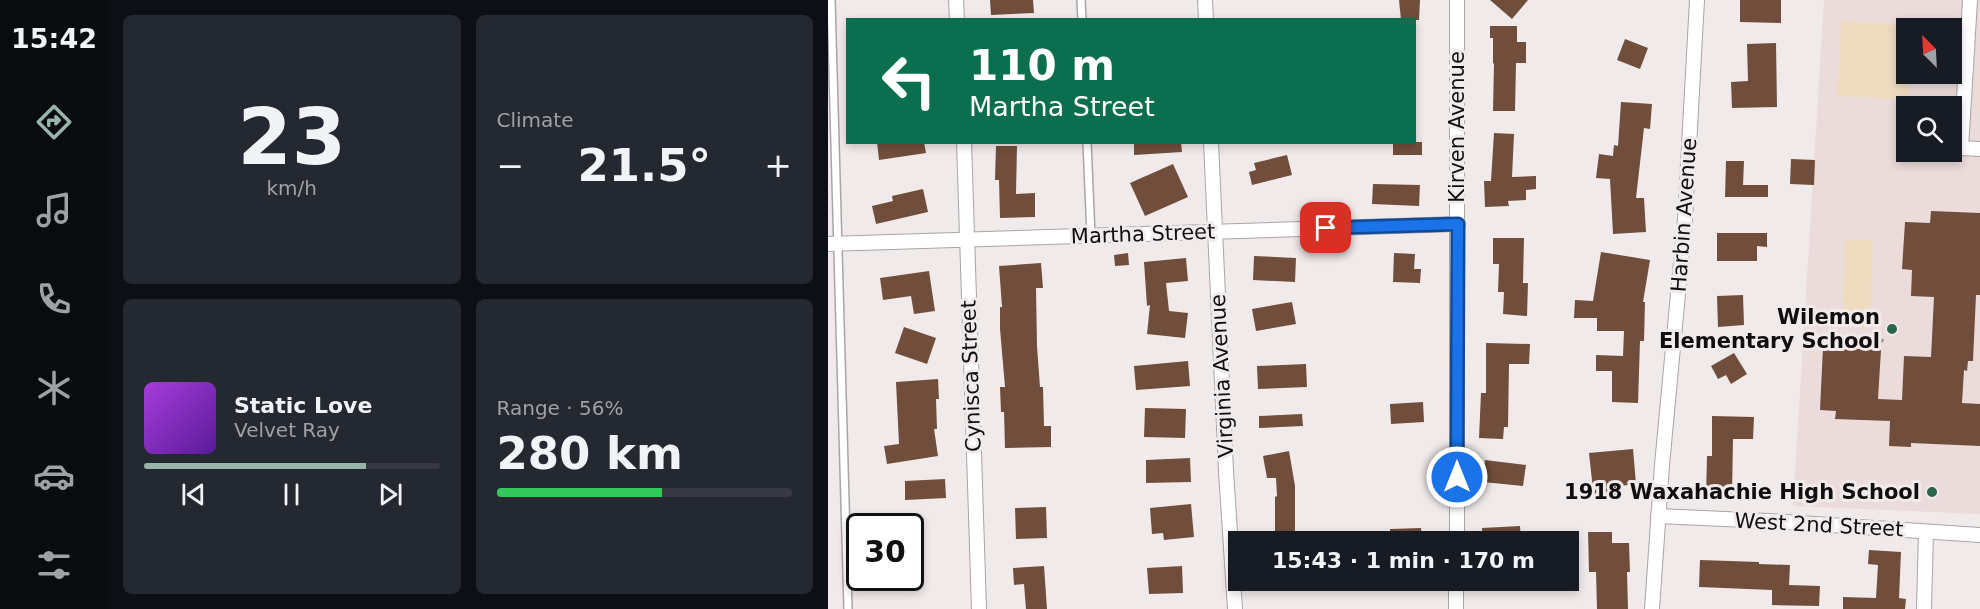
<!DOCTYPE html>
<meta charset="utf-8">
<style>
:root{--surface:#171b24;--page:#242831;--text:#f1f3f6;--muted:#9ea1a6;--line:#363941;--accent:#98b3aa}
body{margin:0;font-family:"DejaVu Sans",sans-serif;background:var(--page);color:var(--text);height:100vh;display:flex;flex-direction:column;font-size:22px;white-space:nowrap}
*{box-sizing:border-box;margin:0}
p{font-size:20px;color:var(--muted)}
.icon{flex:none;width:33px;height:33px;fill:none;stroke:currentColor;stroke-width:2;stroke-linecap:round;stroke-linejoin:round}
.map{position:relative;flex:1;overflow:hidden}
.side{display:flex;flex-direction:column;gap:15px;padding:15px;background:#0d0f14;width:720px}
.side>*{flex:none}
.banner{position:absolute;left:18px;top:18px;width:570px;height:126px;border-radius:0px;box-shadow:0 3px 9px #0003;background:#0b6e4f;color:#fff;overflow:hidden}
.needle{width:39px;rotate:336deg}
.fabs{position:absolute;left:1068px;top:18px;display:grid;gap:12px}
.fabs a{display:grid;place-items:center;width:66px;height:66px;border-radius:0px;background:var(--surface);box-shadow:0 3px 9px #0003;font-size:30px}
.speed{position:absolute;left:18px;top:513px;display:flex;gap:12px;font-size:30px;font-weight:700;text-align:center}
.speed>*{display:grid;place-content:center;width:78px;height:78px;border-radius:50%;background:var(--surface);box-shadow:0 3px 9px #0003;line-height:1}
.speed .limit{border:3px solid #111;border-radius:9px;background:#fff;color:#111}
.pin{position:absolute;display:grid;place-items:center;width:51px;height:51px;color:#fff;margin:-26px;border-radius:12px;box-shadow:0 3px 9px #0006}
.me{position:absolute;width:66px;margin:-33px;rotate:0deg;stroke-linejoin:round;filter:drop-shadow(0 0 4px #0008)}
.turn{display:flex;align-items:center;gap:21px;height:126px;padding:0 24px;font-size:27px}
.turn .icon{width:78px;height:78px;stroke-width:2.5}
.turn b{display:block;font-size:42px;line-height:51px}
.big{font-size:45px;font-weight:700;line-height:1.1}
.side .widget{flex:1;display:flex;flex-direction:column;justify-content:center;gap:9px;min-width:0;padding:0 21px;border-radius:9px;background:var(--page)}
.side .dial{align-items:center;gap:0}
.dial b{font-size:78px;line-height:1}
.song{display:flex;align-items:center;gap:18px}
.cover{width:72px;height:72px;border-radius:9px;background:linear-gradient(135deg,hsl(280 70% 55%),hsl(270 70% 35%))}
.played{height:6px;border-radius:3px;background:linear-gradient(90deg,var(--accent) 75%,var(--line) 75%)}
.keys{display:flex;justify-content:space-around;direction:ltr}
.heat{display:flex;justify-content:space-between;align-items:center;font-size:33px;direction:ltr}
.charge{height:9px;border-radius:4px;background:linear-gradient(90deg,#34c759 56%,var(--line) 0)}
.side .tiles{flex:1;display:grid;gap:15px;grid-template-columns:repeat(2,1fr)}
.trip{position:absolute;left:400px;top:531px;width:351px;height:60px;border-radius:0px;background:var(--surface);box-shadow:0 3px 9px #0003;font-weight:700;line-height:60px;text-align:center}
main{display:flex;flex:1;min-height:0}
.dock{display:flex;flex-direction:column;width:108px;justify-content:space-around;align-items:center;background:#090b0e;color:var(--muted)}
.dock .icon{width:42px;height:42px}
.dock .selected{color:var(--accent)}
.dock b{font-size:27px;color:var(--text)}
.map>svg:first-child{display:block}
.built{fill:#ebdbda;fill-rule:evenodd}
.green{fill:#efdcc0}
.building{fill:#714e3b}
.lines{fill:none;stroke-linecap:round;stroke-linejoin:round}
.lane-casing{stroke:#aba4a4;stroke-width:10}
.street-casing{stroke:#aba4a4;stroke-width:16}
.path{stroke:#9f9a9a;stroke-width:3;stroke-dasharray:4.5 4.5;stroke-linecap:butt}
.lane{stroke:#fff;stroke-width:7}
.street{stroke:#fff;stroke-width:14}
.route-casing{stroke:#114b97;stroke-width:15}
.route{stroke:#1a73e8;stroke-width:10}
.poi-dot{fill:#2b654d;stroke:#f1eaea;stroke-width:2}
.labels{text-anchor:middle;stroke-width:6;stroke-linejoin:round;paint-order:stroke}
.street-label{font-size:21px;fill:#100e0e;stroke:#f1eaea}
.poi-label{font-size:21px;font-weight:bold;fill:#100e0e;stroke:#f1eaea;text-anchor:end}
</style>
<main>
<nav class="dock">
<b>15:42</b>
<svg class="icon selected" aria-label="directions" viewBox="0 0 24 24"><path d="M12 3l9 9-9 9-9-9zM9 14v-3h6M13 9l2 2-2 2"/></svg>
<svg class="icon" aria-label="music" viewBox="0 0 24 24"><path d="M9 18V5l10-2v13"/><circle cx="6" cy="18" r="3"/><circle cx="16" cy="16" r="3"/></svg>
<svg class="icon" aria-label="phone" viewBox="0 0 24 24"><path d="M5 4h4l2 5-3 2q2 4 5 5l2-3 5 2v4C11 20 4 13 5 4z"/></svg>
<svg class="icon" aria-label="climate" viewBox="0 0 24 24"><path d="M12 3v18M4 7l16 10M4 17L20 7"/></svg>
<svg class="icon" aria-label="car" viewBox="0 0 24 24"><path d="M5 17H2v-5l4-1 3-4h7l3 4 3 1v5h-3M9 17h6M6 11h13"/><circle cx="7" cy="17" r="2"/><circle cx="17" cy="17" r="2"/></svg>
<svg class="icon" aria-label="filters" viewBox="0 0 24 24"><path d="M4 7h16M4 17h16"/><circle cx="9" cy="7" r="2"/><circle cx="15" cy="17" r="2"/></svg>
</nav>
<section class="side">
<div class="tiles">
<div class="widget dial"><b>23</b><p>km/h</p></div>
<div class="widget"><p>Climate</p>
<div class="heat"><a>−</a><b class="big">21.5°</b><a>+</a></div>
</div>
<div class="widget">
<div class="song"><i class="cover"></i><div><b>Static Love</b><p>Velvet Ray</p></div></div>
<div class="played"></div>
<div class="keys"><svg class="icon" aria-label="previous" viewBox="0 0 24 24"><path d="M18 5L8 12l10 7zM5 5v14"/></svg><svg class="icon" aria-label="pause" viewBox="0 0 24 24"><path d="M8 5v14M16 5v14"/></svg><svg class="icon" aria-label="next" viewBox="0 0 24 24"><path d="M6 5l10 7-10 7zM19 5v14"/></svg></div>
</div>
<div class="widget"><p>Range · 56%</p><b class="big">280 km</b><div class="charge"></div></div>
</div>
</section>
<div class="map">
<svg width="1152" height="609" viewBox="0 0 1152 609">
<rect width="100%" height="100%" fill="#f1eaea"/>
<path class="built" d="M 996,0 L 1152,0 L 1152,514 L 965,506 ZM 1078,28 L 1124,28 L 1124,74 L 1078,74 ZM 1078,106 L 1124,106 L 1124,152 L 1078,152 Z"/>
<g class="green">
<path d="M 1013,21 L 1084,25 L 1084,28 L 1078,28 L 1078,74 L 1081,74 L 1080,100 L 1009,96 Z"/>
<path d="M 1017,239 L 1045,240 L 1043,323 L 1039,328 L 1014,326 Z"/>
</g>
<g class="building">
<path d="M 162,0 L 205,0 L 206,13 L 163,15 Z"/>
<path d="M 571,0 L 592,0 L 591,20 L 573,20 Z"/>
<path d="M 662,0 L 700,0 L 684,19 Z"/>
<path d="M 912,0 L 953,0 L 953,23 L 912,22 Z"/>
<path d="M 662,26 L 689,26 L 689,42 L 698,42 L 698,63 L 688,63 L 687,111 L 665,111 L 666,63 L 665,64 L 665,38 L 662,38 Z"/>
<path d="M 797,39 L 820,48 L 812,69 L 789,60 Z"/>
<path d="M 948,43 L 949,107 L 904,108 L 903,82 L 920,81 L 919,44 Z"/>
<path d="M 793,102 L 824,104 L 822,129 L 816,128 L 808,198 L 816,198 L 818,232 L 785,234 L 782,179 L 768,178 L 771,154 L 785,156 L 786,145 L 790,146 Z"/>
<path d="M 666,133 L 686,134 L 684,177 L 708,176 L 708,189 L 698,190 L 698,200 L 680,201 L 681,206 L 657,207 L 656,181 L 663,181 Z"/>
<path d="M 49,142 L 96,142 L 98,153 L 51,160 Z"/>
<path d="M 306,142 L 353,142 L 354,152 L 306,155 Z"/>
<rect x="565" y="142" width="29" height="13"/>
<path d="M 168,146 L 189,146 L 188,194 L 207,193 L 207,217 L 172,218 L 171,180 L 167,180 Z"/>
<path d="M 459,155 L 464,175 L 424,185 L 421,172 L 428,170 L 426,163 Z"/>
<path d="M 963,159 L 987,160 L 986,185 L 962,184 Z"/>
<path d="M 898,161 L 916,161 L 915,185 L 940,185 L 940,197 L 897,197 Z"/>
<path d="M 345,164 L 360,197 L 317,216 L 302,183 Z"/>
<path d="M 545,184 L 592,185 L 591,206 L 544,204 Z"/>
<path d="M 95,189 L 100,212 L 48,224 L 44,206 L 65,201 L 64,196 Z"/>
<path d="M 1103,211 L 1152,213 L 1152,295 L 1148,295 L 1145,361 L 1140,361 L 1139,371 L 1136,370 L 1134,403 L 1152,404 L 1152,446 L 1083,443 L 1083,447 L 1061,446 L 1062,421 L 1007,419 L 1008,411 L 992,410 L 995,347 L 1053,350 L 1050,399 L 1074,400 L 1076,356 L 1103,357 L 1106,297 L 1083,296 L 1084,270 L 1074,269 L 1077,222 L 1102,223 Z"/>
<path d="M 889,233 L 939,233 L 939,247 L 929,246 L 929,261 L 889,261 Z"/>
<path d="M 665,238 L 696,238 L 695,283 L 700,283 L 699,316 L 675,314 L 676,292 L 670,292 L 671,264 L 665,264 Z"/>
<path d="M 773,252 L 822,260 L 815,302 L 817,302 L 816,341 L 812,341 L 810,403 L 784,402 L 784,371 L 768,371 L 768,355 L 795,356 L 796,331 L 769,331 L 769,318 L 746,318 L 747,300 L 765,301 Z"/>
<path d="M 300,253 L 301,265 L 287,266 L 286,255 Z"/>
<path d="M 566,253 L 587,254 L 586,269 L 593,269 L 592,283 L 565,282 Z"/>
<path d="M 426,256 L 468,258 L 467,282 L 425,280 Z"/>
<path d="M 358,258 L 360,281 L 338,283 L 341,311 L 360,313 L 357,338 L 319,334 L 322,305 L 319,306 L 316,262 Z"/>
<path d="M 213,263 L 215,288 L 208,288 L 209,346 L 212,387 L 215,387 L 216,426 L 223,426 L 223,447 L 177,448 L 176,412 L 173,412 L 172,387 L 177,387 L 172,329 L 172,307 L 174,307 L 171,266 Z"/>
<path d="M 101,271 L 107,311 L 86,314 L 83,296 L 55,300 L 52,278 Z"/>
<path d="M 915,295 L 916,325 L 890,327 L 889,296 Z"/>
<path d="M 464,302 L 468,324 L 428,331 L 424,309 Z"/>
<path d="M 76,327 L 108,338 L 99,364 L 67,353 Z"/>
<path d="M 658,343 L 702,344 L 701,364 L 681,364 L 680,427 L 676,427 L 675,439 L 651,438 L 653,393 L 658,393 Z"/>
<path d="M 906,353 L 919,374 L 903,384 L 898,375 L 890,379 L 883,366 Z"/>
<path d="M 360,361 L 362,386 L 308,390 L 306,366 Z"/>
<path d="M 478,364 L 479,387 L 430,389 L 429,366 Z"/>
<path d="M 110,379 L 111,399 L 108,399 L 109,429 L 106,429 L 110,456 L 59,464 L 56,446 L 71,444 L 68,382 Z"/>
<path d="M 595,402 L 596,422 L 563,424 L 562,404 Z"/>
<path d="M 317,408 L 358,409 L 357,438 L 316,437 Z"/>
<path d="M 474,414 L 475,426 L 431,428 L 431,416 Z"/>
<path d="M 884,416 L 926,417 L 925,439 L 905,439 L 904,496 L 878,496 L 879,456 L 884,456 Z"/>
<path d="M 805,449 L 808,484 L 792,486 L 793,496 L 766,499 L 761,453 Z"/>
<path d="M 461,451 L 467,486 L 467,533 L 447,533 L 447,497 L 449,496 L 448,478 L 439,478 L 435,456 Z"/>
<path d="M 362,458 L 363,482 L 318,483 L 318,460 Z"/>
<path d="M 657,460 L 698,465 L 695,486 L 655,482 Z"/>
<path d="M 117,479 L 118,498 L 77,500 L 77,481 Z"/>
<path d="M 363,504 L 366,537 L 336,540 L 335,533 L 324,534 L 322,508 Z"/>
<path d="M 218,507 L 219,538 L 188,539 L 187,508 Z"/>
<path d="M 692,526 L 693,542 L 655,542 L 654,528 Z"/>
<path d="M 593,528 L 594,542 L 562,542 L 562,529 Z"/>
<path d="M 760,532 L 784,532 L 784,543 L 801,543 L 802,572 L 799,572 L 800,609 L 769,609 L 768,572 L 761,572 Z"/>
<path d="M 1041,550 L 1073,552 L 1071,598 L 1078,599 L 1077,609 L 1015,609 L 1015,597 L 1048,598 L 1050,565 L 1040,564 Z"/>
<path d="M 872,560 L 931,562 L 931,564 L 962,565 L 961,585 L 992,586 L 991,606 L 944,605 L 944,590 L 871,587 Z"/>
<path d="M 216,566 L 219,609 L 198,609 L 196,584 L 186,585 L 185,568 Z"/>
<path d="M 354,566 L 355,593 L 321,594 L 319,568 Z"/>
</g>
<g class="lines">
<defs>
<g id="lane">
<path d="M 3,0 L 20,609"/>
<path d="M 253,0 L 254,20"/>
<path d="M 259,142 L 263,236"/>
</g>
<g id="street">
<path d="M 128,0 L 129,20"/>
<path d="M 377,0 L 378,20"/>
<path d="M 1142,0 L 1133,148 L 1152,149"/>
<path d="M 136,142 L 151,609"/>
<path d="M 383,142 L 398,471 L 407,609"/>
<path d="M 0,244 L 630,224"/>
<path d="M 830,516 L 941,521 L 1152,535"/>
<path d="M 629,542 L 629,0"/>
<path d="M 628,609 L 628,580"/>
<path d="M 824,609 L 834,465 L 857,219 L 869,0"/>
<path d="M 1096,609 L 1098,532"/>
</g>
</defs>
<use href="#lane" class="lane-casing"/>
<use href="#street" class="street-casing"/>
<path class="path" d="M 1021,348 L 1021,344 L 1049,345 L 1056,339"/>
<use href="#lane" class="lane"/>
<use href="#street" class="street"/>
</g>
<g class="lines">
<defs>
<path id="route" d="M 498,228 L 630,224 L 629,477"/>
</defs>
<use href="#route" class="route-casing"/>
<use href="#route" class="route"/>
</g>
<g class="poi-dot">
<circle cx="1064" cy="329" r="6"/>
<circle cx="1104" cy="492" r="6"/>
</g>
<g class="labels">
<g class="street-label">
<text transform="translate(629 127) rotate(-90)" y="7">Kirven Avenue</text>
<text transform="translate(856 215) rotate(-86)" y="7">Harbin Avenue</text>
<text transform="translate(315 234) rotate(-2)" y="7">Martha Street</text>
<text transform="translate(143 376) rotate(-92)" y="7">Cynisca Street</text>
<text transform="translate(394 376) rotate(-93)" y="7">Virginia Avenue</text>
<text transform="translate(991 525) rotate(3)" y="7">West 2nd Street</text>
</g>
<g class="poi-label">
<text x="1052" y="324">Wilemon<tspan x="1052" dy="24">Elementary School</tspan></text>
<text x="1092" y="499">1918 Waxahachie High School</text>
</g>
</g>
</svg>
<div class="fabs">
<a><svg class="needle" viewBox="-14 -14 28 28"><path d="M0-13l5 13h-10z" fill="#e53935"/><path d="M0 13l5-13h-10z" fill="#9ea1a6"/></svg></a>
<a><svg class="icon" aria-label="search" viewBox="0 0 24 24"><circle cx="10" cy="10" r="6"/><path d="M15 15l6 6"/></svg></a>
</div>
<div class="speed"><div class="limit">30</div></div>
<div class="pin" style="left:498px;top:228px;background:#d93025"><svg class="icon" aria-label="arrive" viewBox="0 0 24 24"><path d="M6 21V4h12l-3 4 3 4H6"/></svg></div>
<svg class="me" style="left:629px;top:477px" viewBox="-20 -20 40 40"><circle r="17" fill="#1a73e8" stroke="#fff" stroke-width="3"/><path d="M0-11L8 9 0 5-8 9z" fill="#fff"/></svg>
<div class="trip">15:43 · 1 min · 170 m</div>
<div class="banner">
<div class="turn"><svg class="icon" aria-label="left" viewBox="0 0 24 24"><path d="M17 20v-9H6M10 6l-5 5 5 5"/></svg><div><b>110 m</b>Martha Street</div></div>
</div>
</div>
</main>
